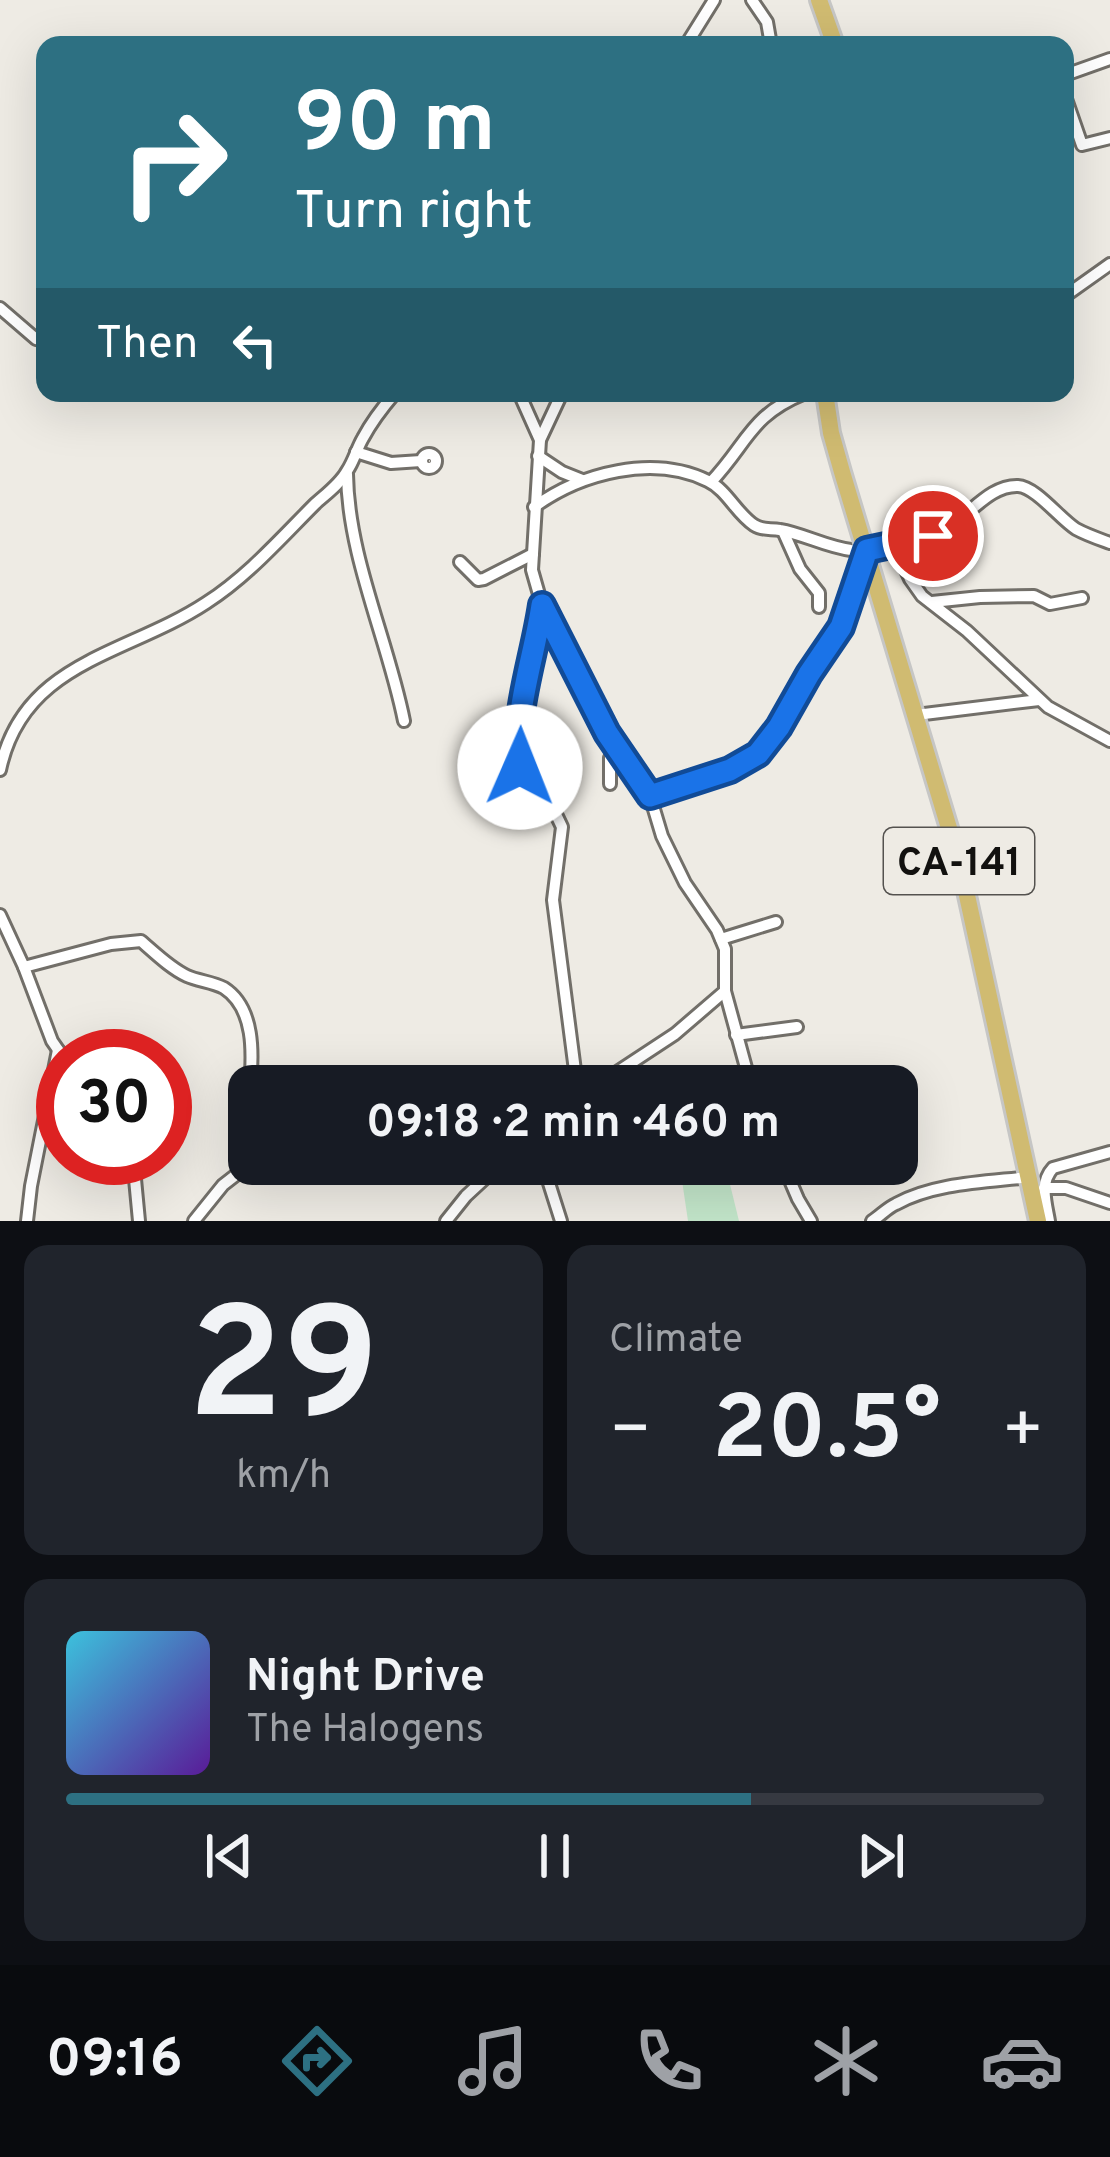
<!DOCTYPE html>
<meta charset="utf-8">
<style>
:root{--surface:#171b24;--page:#20242c;--text:#f1f3f6;--muted:#9ea1a6;--line:#363941;--accent:#2d7082}
body{margin:0;font-family:Overpass,sans-serif;background:var(--page);color:var(--text);height:100vh;display:flex;flex-direction:column;font-size:45px;white-space:nowrap}
*{box-sizing:border-box;margin:0}
p{font-size:39px;color:var(--muted)}
.icon{flex:none;width:66px;height:66px;fill:none;stroke:currentColor;stroke-width:2;stroke-linecap:round;stroke-linejoin:round}
.map{position:relative;height:1221px;overflow:hidden}
.panel{display:flex;flex-direction:column;gap:24px;padding:24px;background:#0d0f14;flex:1}
.panel>*{flex:none}
.guide{position:absolute;left:36px;top:36px;width:1038px;height:366px;border-radius:24px;box-shadow:0 12px 48px #0002;background:#2d7082;color:#fff;overflow:hidden}
.speed{position:absolute;left:36px;top:1029px;display:flex;gap:24px;font-size:60px;font-weight:700;text-align:center}
.speed>*{display:grid;place-content:center;width:156px;height:156px;border-radius:50%;background:var(--surface);box-shadow:0 12px 48px #0002;line-height:1}
.speed .limit{border:18px solid #d22;background:#fff;color:#111}
.pin{position:absolute;display:grid;place-items:center;width:102px;height:102px;color:#fff;margin:-51px;border:6px solid #fff;border-radius:50%;box-shadow:0 3px 12px #0007}
.me{position:absolute;width:132px;margin:-66px;rotate:1deg;stroke-linejoin:round;filter:drop-shadow(0 0 9px #0008)}
.turn{display:flex;align-items:center;gap:42px;height:252px;padding:0 60px;font-size:54px}
.turn .icon{width:156px;height:156px;stroke-width:2.5}
.turn b{display:block;font-size:84px;line-height:102px}
.then{display:flex;align-items:center;height:114px;padding:0 60px;background:#0003;gap:24px;font-size:45px}
.big{font-size:90px;font-weight:700;line-height:1.1}
.panel .tile{flex:1;display:flex;flex-direction:column;justify-content:center;gap:18px;min-width:0;padding:0 42px;border-radius:24px;background:var(--page)}
.panel .dial{align-items:center;gap:0}
.dial b{font-size:156px;line-height:1}
.song{display:flex;align-items:center;gap:36px}
.cover{width:144px;height:144px;border-radius:18px;background:linear-gradient(135deg,hsl(190 70% 55%),hsl(270 70% 35%))}
.played{height:12px;border-radius:6px;background:linear-gradient(90deg,var(--accent) 70%,var(--line) 70%)}
.keys{display:flex;justify-content:space-around;direction:ltr}
.heat{display:flex;justify-content:space-between;align-items:center;font-size:66px;direction:ltr}
.panel .tiles{flex:1;display:grid;gap:24px;grid-template-columns:1fr 1fr}
.tile:last-child{grid-column:span 2}
.trip{position:absolute;left:228px;top:1065px;width:690px;height:120px;border-radius:24px;background:var(--surface);box-shadow:0 12px 48px #0002;font-weight:700;line-height:120px;text-align:center}
.menu{display:flex;height:192px;justify-content:space-around;align-items:center;background:#090b0e;color:var(--muted)}
.menu .icon{width:84px;height:84px}
.menu .on{color:var(--accent)}
.menu b{font-size:54px;color:var(--text)}
.map>svg:first-child{display:block}
.green{fill:#c3e6ca}
.building{fill:#cac1bf;stroke:#847c7b;stroke-width:3}
.lines{fill:none;stroke-linecap:round;stroke-linejoin:round}
.minor-casing{stroke:#726f69;stroke-width:16}
.primary-casing{stroke:#c6c6c5;stroke-width:22}
.minor{stroke:#fff;stroke-width:10}
.primary{stroke:#d0bb71;stroke-width:16}
.route-casing{stroke:#114b97;stroke-width:30}
.route{stroke:#1a73e8;stroke-width:21}
.labels{text-anchor:middle;stroke-width:10;stroke-linejoin:round;paint-order:stroke}
.shield{fill:#eeebe4;stroke:#54524f;stroke-width:3}
.shield-label{font-size:39px;font-weight:bold;fill:#12110f}
</style>
<div class="map">
<svg width="1110" height="1221" viewBox="0 0 1110 1221">
<rect width="100%" height="100%" fill="#eeebe4"/>
<path class="green" d="M 690,1164 L 725,1164 L 739,1221 L 688,1221 L 680,1167 Z"/>
<path class="building" d="M 811,1164 L 876,1164 L 876,1167 L 827,1180 L 825,1172 L 813,1175 Z"/>
<g class="lines">
<defs>
<g id="minor">
<path d="M 752,0 L 767,22 L 771,45"/>
<path d="M 686,45 L 714,0"/>
<path d="M 1065,75 L 1110,59"/>
<path d="M 1065,96 L 1082,145 L 1110,138"/>
<path d="M 1065,296 L 1110,264"/>
<path d="M 0,308 L 36,339 L 45,341"/>
<path d="M 519,393 L 540,440"/>
<path d="M 562,393 L 540,440 L 532,570 L 542,605 L 574,672 L 607,733 L 650,796 L 662,836 L 685,883 L 717,930 L 725,949 L 725,991 L 751,1086"/>
<path d="M 356,452 L 391,463 L 421,461"/>
<circle cx="429" cy="461" r="7"/>
<path d="M 538,456 L 562,472 L 582,480"/>
<path d="M 347,474 C 348,557 388,640 404,721"/>
<path d="M 711,482 C 748,443 750,415 805,393"/>
<path d="M 534,507 C 581,473 653,454 708,481 C 727,490 736,513 754,525 C 763,531 771,528 780,530 C 804,534 826,547 851,550 C 872,552 930,538 948,527 C 971,514 990,485 1018,486 C 1036,487 1060,519 1076,529 C 1087,535 1099,539 1110,543"/>
<path d="M 783,531 L 800,569 L 819,593 L 819,607"/>
<path d="M 894,544 L 910,579 L 922,596 L 967,631 L 1048,707 L 1110,741"/>
<path d="M 460,562 L 478,580 L 484,579 L 533,554"/>
<path d="M 932,602 L 980,597 L 1034,596 L 1050,604 L 1082,598"/>
<path d="M 542,609 L 521,710 L 517,744 L 521,767 L 528,786 L 552,806 L 562,827 L 553,900 L 577,1086"/>
<path d="M 916,715 L 1039,700"/>
<path d="M 0,770 C 23,661 127,655 206,603 C 248,576 280,539 315,504 C 326,494 340,484 347,471 C 354,461 357,448 363,438 C 372,421 383,407 395,393"/>
<path d="M 610,784 L 610,758 L 617,747"/>
<path d="M 650,796 L 731,770 L 758,754 L 791,708 L 809,674 L 841,627 L 866,553"/>
<path d="M 0,915 L 24,967 L 52,1041 L 61,1054"/>
<path d="M 721,939 L 776,922"/>
<path d="M 24,967 L 111,944 L 141,941 C 155,953 170,968 187,976 C 198,981 213,982 224,988 C 255,1008 253,1054 250,1086"/>
<path d="M 736,1035 L 797,1027"/>
<path d="M 596,1086 L 675,1034 L 725,991"/>
<path d="M 133,1158 L 139,1221"/>
<path d="M 426,1164 C 456,1170 484,1174 514,1164"/>
<path d="M 547,1164 L 548,1180 L 561,1221"/>
<path d="M 783,1164 L 798,1199 L 811,1221"/>
<path d="M 1044,1188 L 1066,1188 L 1110,1203"/>
<path d="M 27,1221 L 31,1186 L 58,1050"/>
<path d="M 194,1221 L 223,1185 L 250,1164"/>
<path d="M 446,1221 L 466,1196 L 493,1171"/>
<path d="M 872,1221 C 880,1216 887,1208 896,1204 C 934,1183 986,1182 1029,1177"/>
<path d="M 1049,1221 C 1046,1203 1039,1183 1053,1168 L 1110,1152"/>
</g>
<g id="primary">
<path d="M 819,0 L 835,45"/>
<path d="M 825,393 L 831,433 L 842,472 L 961,868 L 1038,1221"/>
</g>
</defs>
<use href="#minor" class="minor-casing"/>
<use href="#primary" class="primary-casing"/>
<use href="#minor" class="minor"/>
<use href="#primary" class="primary"/>
</g>
<g class="lines">
<defs>
<path id="route" d="M 520,767 C 513,713 534,659 542,605 L 607,733 L 650,796 L 730,770 L 758,754 L 779,727 L 809,674 L 841,627 L 867,550 L 933,536"/>
</defs>
<use href="#route" class="route-casing"/>
<use href="#route" class="route"/>
</g>
<g class="labels">
<rect class="shield" x="884" y="828" width="150" height="66" rx="9"/>
<g class="shield-label">
<text x="959" y="875">CA-141</text>
</g>
</g>
</svg>
<div class="speed"><div class="limit">30</div></div>
<div class="pin" style="left:933px;top:536px;background:#d93025"><svg class="icon" aria-label="arrive" viewBox="0 0 24 24"><path d="M6 21V4h12l-3 4 3 4H6"/></svg></div>
<svg class="me" style="left:520px;top:767px" viewBox="-20 -20 40 40"><circle r="19" fill="#fff"/><path d="M0-13L10 11 0 6-10 11z" fill="#1a73e8"/></svg>
<div class="trip">09:18 · 2 min · 460 m</div>
<div class="guide">
<div class="turn"><svg class="icon" aria-label="right" viewBox="0 0 24 24"><path d="M7 20v-9h11M14 6l5 5-5 5"/></svg><div><b>90 m</b>Turn right</div></div>
<div class="then">Then<svg class="icon" aria-label="left" viewBox="0 0 24 24"><path d="M17 20v-9H6M10 6l-5 5 5 5"/></svg></div>
</div>
</div>
<section class="panel">
<div class="tiles">
<div class="tile dial"><b>29</b><p>km/h</p></div>
<div class="tile"><p>Climate</p>
<div class="heat"><a>−</a><b class="big">20.5°</b><a>+</a></div>
</div>
<div class="tile">
<div class="song"><i class="cover"></i><div><b>Night Drive</b><p>The Halogens</p></div></div>
<div class="played"></div>
<div class="keys"><svg class="icon" aria-label="previous" viewBox="0 0 24 24"><path d="M18 5L8 12l10 7zM5 5v14"/></svg><svg class="icon" aria-label="pause" viewBox="0 0 24 24"><path d="M8 5v14M16 5v14"/></svg><svg class="icon" aria-label="next" viewBox="0 0 24 24"><path d="M6 5l10 7-10 7zM19 5v14"/></svg></div>
</div>
</div>
</section>
<nav class="menu">
<b>09:16</b>
<svg class="icon on" aria-label="directions" viewBox="0 0 24 24"><path d="M12 3l9 9-9 9-9-9zM9 14v-3h6M13 9l2 2-2 2"/></svg>
<svg class="icon" aria-label="music" viewBox="0 0 24 24"><path d="M9 18V5l10-2v13"/><circle cx="6" cy="18" r="3"/><circle cx="16" cy="16" r="3"/></svg>
<svg class="icon" aria-label="phone" viewBox="0 0 24 24"><path d="M5 4h4l2 5-3 2q2 4 5 5l2-3 5 2v4C11 20 4 13 5 4z"/></svg>
<svg class="icon" aria-label="climate" viewBox="0 0 24 24"><path d="M12 3v18M4 7l16 10M4 17L20 7"/></svg>
<svg class="icon" aria-label="car" viewBox="0 0 24 24"><path d="M5 17H2v-5l4-1 3-4h7l3 4 3 1v5h-3M9 17h6M6 11h13"/><circle cx="7" cy="17" r="2"/><circle cx="17" cy="17" r="2"/></svg>
</nav>
